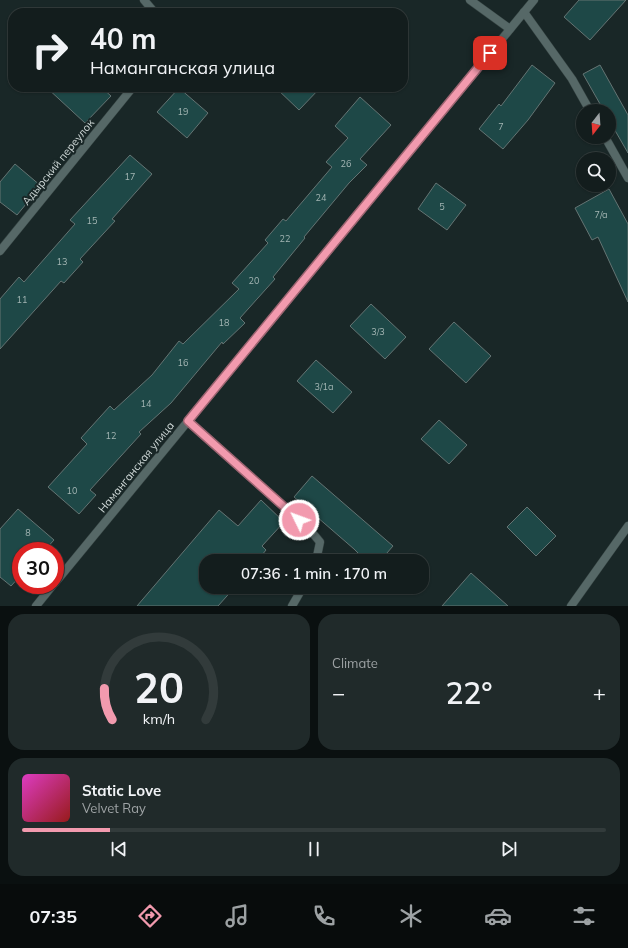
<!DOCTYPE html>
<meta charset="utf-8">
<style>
:root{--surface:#131d1d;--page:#202a2a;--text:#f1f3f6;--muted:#9da2a4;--line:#323b3b;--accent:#f29aae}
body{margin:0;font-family:Mulish,sans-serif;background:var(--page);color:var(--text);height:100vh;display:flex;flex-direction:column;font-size:15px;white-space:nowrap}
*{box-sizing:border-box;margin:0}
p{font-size:13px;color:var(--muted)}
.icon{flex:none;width:22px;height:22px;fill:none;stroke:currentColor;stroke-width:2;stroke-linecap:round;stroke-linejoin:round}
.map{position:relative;height:606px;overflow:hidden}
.drawer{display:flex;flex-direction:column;gap:8px;padding:8px;background:#0a1010;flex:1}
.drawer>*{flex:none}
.banner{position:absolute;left:8px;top:8px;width:400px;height:84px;border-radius:16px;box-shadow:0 1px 3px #0004,0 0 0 1px var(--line);background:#131d1d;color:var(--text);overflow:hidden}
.needle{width:26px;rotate:197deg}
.tools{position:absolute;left:576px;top:104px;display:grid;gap:8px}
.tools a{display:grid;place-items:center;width:40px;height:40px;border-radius:50%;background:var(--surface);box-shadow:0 1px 3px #0004,0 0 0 1px var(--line);font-size:20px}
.speed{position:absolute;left:12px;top:542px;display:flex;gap:8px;font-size:20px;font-weight:700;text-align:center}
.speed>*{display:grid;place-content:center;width:52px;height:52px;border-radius:50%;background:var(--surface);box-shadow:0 1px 3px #0004,0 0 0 1px var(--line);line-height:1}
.speed .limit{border:6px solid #d22;background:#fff;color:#111}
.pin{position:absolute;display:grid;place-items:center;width:34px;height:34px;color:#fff;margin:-17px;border-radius:8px;box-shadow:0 2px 6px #0006}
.me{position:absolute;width:44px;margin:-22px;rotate:312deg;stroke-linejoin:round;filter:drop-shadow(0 0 3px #0008)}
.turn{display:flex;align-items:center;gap:14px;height:84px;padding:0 16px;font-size:18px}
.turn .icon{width:52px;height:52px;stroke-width:2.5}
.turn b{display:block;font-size:28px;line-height:34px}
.big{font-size:30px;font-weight:600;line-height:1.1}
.drawer .card{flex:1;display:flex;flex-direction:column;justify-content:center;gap:6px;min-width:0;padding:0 14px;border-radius:16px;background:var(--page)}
.drawer .dial{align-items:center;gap:0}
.dial svg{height:104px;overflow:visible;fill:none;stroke:var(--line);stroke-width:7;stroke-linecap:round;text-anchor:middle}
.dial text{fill:var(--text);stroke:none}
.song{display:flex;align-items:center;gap:12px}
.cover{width:48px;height:48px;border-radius:6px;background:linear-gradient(135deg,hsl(310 70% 55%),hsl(0 70% 35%))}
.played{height:4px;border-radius:2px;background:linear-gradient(90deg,var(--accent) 15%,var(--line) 15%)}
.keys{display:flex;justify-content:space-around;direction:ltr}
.heat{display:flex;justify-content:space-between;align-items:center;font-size:22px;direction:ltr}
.drawer .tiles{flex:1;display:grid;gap:8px;grid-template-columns:1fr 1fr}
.card:last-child{grid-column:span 2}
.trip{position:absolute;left:199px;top:554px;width:230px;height:40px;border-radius:16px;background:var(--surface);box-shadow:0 1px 3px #0004,0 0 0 1px var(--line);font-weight:600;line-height:40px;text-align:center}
.tab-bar{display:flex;height:64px;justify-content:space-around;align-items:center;background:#080c0c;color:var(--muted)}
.tab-bar .icon{width:28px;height:28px}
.tab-bar .current{color:var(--accent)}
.tab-bar b{font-size:18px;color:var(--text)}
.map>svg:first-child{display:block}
.building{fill:#1e4847;stroke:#647473}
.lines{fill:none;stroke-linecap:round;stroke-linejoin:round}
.lane-casing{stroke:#364443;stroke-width:9}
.street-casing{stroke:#364443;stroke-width:9}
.lane{stroke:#566867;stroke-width:8}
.street{stroke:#566867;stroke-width:8}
.route-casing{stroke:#9d6471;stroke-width:10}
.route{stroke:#f29aae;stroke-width:7}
.labels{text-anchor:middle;stroke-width:4;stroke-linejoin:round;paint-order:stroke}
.number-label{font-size:9px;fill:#a4b6b4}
.street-label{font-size:11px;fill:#d1dad9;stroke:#192727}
</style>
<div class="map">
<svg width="628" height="606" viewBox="0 0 628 606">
<rect width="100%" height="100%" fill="#192727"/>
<g class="building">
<path d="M 579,0 L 626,0 L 590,40 L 564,17 Z"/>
<path d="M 532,65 L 555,83 L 528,120 L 503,149 L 479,129 L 499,104 L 501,106 Z"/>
<path d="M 600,65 L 628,115 L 628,153 L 609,120 L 609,111 L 604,111 L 583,74 Z"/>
<path d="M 46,87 L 101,87 L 111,96 L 85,123 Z"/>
<path d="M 275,87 L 321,87 L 299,110 Z"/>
<path d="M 179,88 L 208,113 L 187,138 L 157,112 Z"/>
<path d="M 360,97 L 391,125 L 360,159 L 367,165 L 349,183 L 304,237 L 305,238 L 273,277 L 275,279 L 240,318 L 245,323 L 223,344 L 222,342 L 171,403 L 139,432 L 141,434 L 90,490 L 96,495 L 79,514 L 48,487 L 87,444 L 81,438 L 110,406 L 114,410 L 152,375 L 179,341 L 183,344 L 239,289 L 232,283 L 268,243 L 265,240 L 283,219 L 286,221 L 332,167 L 326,162 L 348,138 L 335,126 Z"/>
<path d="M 130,155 L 152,174 L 112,219 L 115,221 L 80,259 L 83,262 L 64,283 L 61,281 L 0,349 L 0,299 L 19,277 L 24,282 L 75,224 L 70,220 Z"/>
<path d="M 15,164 L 41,186 L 17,215 L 0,202 L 0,182 Z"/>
<path d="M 436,183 L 466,205 L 447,230 L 418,209 Z"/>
<path d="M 609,189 L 628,224 L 628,302 L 598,237 L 592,240 L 575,208 Z"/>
<path d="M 371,304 L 406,337 L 385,359 L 350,326 Z"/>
<path d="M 454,322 L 491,356 L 466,383 L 429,349 Z"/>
<path d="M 316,360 L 352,392 L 333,413 L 297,381 Z"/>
<path d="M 439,420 L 467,445 L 449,464 L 421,439 Z"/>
<path d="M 312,476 L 393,546 L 380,561 L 366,561 L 354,549 L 294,497 Z"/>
<path d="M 261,500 L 284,522 L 262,546 L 266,550 L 257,561 L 206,561 L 206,587 L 235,587 L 218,606 L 137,606 L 219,510 L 238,526 Z"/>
<path d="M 527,507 L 556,536 L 536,556 L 507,527 Z"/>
<path d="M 18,509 L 54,540 L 44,551 L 21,551 L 21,575 L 11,586 L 0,577 L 0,529 Z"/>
<path d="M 471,573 L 508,606 L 442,606 Z"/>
</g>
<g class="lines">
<defs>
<path id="lane" d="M 470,0 L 510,29"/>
<g id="street">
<path d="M 144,0 L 155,13"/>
<path d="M 524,12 L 572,79 L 590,111"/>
<path d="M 605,137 L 628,178"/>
<path d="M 0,251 L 133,87"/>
<path d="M 188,421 L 310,530 L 320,542 L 316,561"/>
<path d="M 55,583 L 534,0"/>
<path d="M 36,606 L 53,585"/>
<path d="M 292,606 L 303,587"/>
<path d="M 571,606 L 628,526"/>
</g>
</defs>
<use href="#lane" class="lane-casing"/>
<use href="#street" class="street-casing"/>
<use href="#lane" class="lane"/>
<use href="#street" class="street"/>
</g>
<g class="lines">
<defs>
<path id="route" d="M 299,520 L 188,421 L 490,53"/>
</defs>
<use href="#route" class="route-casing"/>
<use href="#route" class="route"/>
</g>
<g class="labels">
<g class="number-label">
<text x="183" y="115">19</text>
<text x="501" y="130">7</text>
<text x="346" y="167">26</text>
<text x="130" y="180">17</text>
<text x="321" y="201">24</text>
<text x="442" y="210">5</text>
<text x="601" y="218">7/а</text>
<text x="92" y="224">15</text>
<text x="285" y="242">22</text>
<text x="62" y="265">13</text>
<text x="254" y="284">20</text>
<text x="22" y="303">11</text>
<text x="224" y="326">18</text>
<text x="378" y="335">3/3</text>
<text x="183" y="366">16</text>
<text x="324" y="390">3/1а</text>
<text x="146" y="407">14</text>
<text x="111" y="439">12</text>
<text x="72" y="494">10</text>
<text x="28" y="536">8</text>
</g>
<g class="street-label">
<text transform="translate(58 162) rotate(-51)" y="4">Адырский переулок</text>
<text transform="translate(136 467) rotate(-51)" y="4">Наманганская улица</text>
</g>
</g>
</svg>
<div class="tools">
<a><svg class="needle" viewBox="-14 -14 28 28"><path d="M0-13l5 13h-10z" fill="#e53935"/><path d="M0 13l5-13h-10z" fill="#9da2a4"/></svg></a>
<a><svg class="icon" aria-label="search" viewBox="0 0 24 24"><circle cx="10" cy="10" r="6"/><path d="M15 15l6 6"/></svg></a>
</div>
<div class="speed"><div class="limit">30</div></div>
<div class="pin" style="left:490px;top:53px;background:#d93025"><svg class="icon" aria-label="arrive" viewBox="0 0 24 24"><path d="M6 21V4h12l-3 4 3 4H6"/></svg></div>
<svg class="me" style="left:299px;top:520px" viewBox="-20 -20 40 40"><circle r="17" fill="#f29aae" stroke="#fff" stroke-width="3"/><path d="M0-11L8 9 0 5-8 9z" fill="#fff"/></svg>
<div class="trip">07:36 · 1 min · 170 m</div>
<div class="banner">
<div class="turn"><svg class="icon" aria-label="right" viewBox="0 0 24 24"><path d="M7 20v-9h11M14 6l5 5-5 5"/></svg><div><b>40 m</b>Наманганская улица</div></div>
</div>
</div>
<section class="drawer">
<div class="tiles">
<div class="card dial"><svg viewBox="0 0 100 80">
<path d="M14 69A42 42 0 1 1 86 69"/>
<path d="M14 69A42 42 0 0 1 8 45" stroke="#f29aae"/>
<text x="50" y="56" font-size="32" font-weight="700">20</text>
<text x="50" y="72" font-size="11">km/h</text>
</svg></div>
<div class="card"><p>Climate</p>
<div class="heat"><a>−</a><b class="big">22°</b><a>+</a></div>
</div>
<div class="card">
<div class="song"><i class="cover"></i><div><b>Static Love</b><p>Velvet Ray</p></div></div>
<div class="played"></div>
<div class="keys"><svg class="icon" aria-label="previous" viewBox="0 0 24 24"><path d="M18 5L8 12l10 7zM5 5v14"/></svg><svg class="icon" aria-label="pause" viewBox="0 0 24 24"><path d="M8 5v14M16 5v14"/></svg><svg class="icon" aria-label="next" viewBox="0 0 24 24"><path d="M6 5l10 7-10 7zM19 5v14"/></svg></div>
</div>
</div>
</section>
<nav class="tab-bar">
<b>07:35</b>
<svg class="icon current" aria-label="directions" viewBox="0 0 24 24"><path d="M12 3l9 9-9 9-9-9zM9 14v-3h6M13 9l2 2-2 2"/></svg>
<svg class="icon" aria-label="music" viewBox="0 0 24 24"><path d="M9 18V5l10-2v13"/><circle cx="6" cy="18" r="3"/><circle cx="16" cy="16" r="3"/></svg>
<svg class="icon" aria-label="phone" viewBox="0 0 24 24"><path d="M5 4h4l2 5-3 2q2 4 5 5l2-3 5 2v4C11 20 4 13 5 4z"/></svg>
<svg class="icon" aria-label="climate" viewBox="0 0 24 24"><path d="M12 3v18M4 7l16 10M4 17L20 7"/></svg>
<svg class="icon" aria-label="car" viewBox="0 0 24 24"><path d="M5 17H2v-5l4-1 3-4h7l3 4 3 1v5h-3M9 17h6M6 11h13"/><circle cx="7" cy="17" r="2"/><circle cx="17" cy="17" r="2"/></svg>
<svg class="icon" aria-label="filters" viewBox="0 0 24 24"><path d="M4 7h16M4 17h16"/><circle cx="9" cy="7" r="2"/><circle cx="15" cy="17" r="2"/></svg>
</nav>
